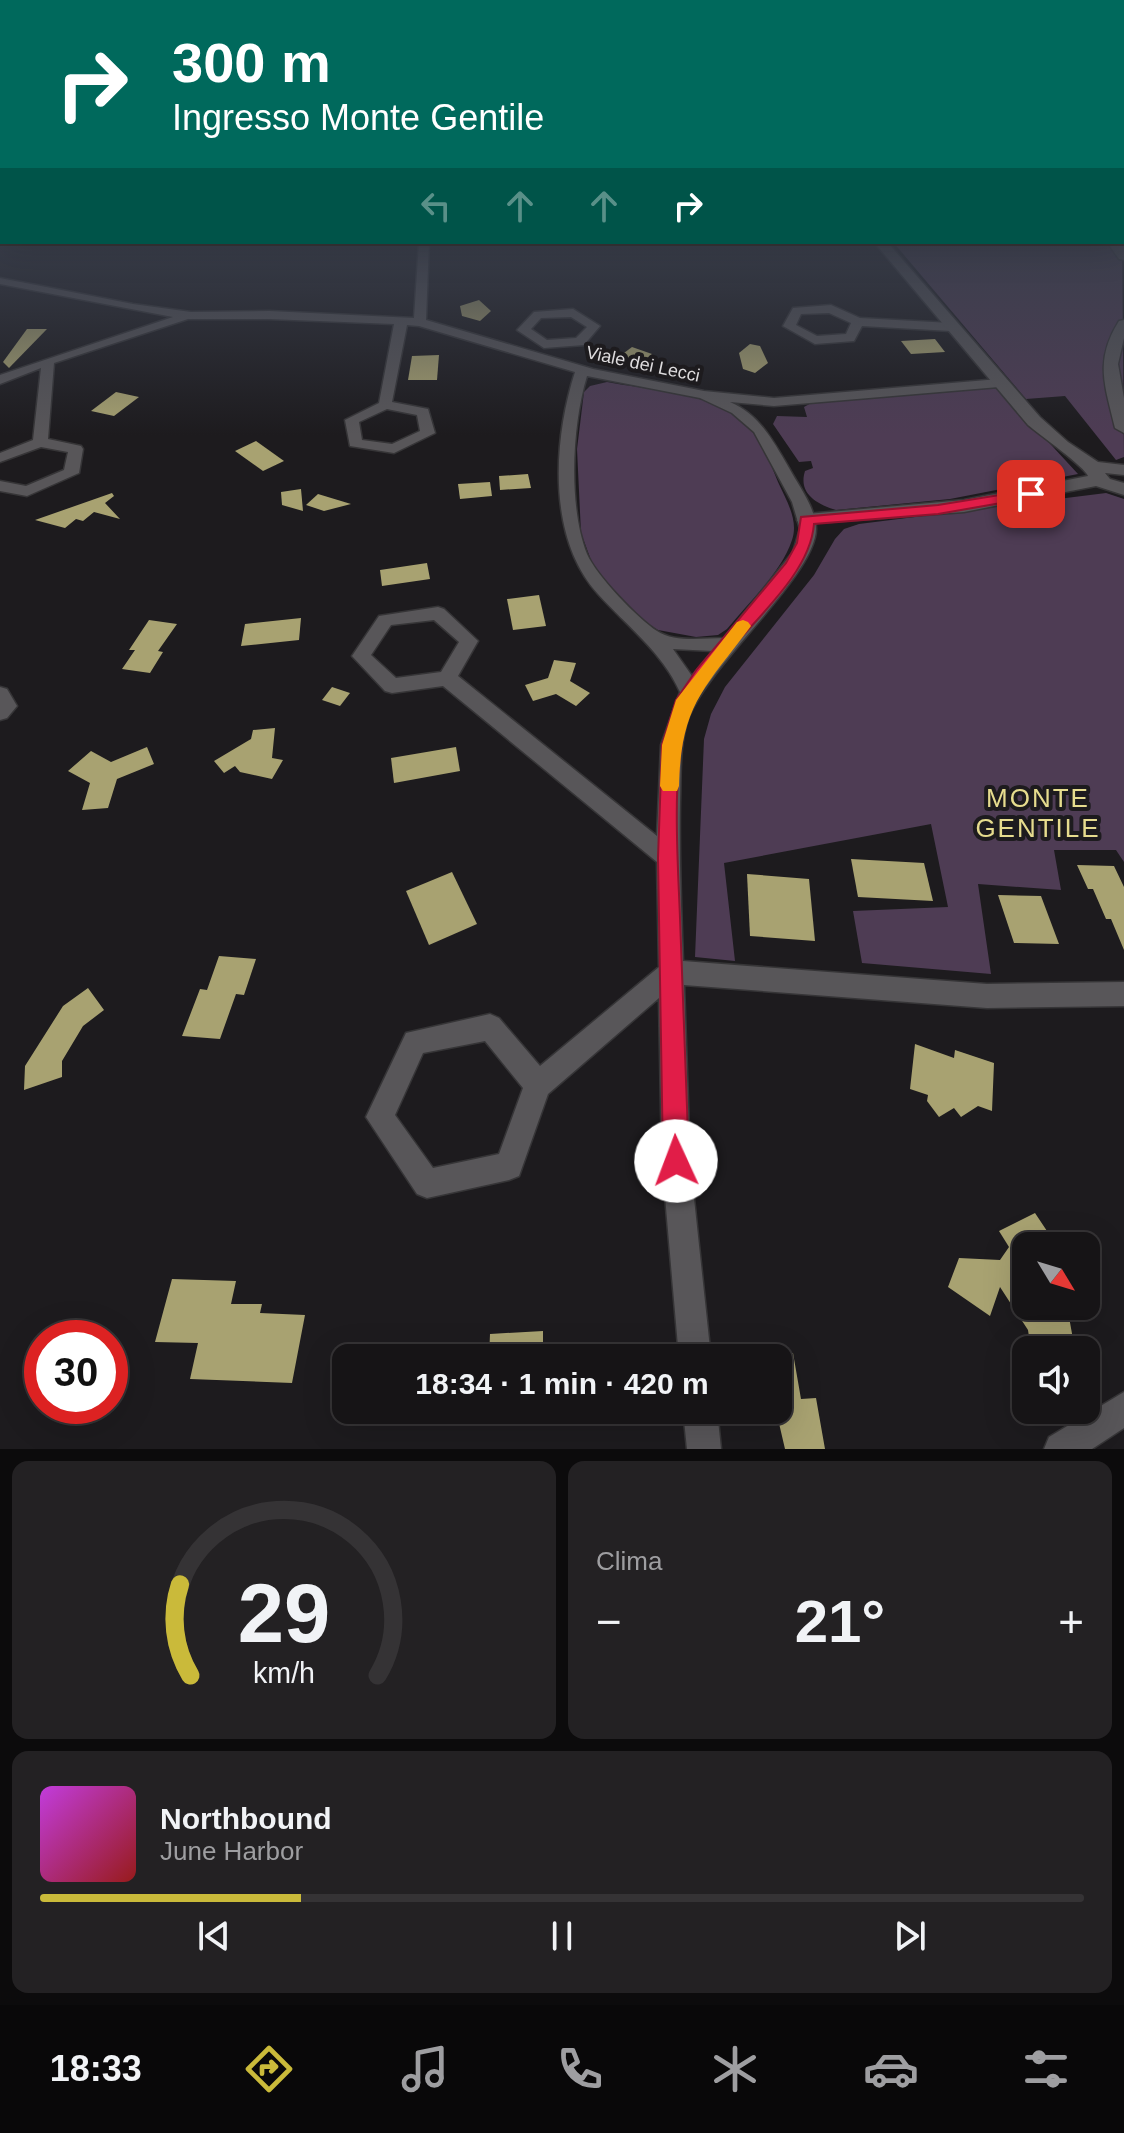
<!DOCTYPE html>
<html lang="it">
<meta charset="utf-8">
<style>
:root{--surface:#161416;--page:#232123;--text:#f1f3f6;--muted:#9e9ea1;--line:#353335;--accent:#caba3a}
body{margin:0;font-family:Helvetica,sans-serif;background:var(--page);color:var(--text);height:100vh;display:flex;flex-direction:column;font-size:30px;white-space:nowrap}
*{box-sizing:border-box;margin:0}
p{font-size:26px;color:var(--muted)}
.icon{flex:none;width:44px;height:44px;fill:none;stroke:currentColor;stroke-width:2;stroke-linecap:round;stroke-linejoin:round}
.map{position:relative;height:1449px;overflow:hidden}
.drawer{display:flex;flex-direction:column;gap:12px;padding:12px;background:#0c0b0c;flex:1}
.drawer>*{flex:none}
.hud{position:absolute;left:0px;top:0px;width:1124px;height:244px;box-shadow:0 8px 32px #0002,0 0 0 2px var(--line);background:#00695c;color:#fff;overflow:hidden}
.needle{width:52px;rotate:128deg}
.controls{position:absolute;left:1012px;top:1232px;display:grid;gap:16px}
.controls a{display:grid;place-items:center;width:88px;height:88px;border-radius:16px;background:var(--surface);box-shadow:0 8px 32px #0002,0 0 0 2px var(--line);font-size:40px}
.speed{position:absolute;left:24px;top:1320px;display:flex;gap:16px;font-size:40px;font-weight:700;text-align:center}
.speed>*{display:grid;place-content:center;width:104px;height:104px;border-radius:50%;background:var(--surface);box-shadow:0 8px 32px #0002,0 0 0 2px var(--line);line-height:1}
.speed .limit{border:12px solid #d22;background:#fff;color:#111}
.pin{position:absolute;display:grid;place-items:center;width:68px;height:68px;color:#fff;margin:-34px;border-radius:16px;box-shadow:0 4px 12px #0006}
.me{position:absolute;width:88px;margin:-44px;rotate:358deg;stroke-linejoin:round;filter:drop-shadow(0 0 6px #0008)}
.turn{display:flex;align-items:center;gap:28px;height:168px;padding:0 40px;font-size:36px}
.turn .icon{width:104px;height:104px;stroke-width:2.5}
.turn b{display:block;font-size:56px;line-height:68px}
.lanes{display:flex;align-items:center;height:76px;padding:0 40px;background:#0003;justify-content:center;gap:40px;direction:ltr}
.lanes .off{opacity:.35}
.big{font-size:60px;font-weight:700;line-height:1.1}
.drawer .widget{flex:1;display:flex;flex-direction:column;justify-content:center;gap:12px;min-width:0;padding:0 28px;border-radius:16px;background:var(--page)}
.drawer .dial{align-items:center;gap:0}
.dial svg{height:208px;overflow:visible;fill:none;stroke:var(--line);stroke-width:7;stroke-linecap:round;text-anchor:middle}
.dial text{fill:var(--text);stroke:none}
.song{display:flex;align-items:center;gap:24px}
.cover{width:96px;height:96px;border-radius:12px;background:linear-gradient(135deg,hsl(290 70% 55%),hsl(0 70% 35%))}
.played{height:8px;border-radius:4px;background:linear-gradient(90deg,var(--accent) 25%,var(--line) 25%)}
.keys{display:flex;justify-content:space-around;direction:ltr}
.heat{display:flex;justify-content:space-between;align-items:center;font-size:44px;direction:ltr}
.drawer .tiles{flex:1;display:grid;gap:12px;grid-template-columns:1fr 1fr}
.widget:last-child{grid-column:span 2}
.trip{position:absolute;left:332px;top:1344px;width:460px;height:80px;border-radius:16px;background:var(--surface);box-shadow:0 8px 32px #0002,0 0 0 2px var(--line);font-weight:700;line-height:80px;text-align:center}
.dock{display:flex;height:128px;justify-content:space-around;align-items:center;background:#090809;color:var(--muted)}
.dock .icon{width:56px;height:56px}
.dock .selected{color:var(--accent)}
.dock b{font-size:36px;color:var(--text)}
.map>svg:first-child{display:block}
.green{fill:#4e3c54}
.building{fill:#a8a271}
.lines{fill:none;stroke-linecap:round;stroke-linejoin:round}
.street-casing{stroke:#363537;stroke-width:3}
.secondary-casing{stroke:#363537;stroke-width:3}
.street{fill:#585659;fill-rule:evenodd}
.secondary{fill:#585659;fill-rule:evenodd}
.route{fill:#e11d48;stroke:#92132f;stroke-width:2}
.slow{fill:#f59e0b}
.labels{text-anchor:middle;stroke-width:8;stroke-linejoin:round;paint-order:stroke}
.far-street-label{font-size:18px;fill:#dddbdd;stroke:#1d1b1e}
.quarter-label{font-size:26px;letter-spacing:2px;fill:#e6dc8e;stroke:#1d1b1e}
</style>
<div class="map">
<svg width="1124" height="1449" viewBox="0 0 1124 1449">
<rect width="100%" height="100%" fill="#1d1b1e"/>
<g class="green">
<path d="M 1122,232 L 1124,457 L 1116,460 L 1065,396 L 1026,399 L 893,242 L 1122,242 Z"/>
<path d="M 607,382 C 648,390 723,394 751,427 C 764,443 770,463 778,482 C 786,500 799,520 792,540 C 781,573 749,602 727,629 L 718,635 L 696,637 L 658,630 L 640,620 L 595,571 L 581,533 L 577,449 L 584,392 L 590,386 Z"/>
<path d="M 997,386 L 1078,474 L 950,499 L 836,510 C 816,504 798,493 805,471 L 813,468 L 811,461 L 799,462 L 773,424 L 777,416 L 807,417 L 804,407 L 815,401 Z"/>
<path d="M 1106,493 L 1124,499 L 1124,862 L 1116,850 L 1054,850 L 1061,890 L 978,884 L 991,974 L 862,963 L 853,911 L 948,907 L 931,824 L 724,863 L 735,961 L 695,957 L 704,739 L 711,714 L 725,687 L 814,575 L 835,539 L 844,529 L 859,524 Z"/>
</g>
<g class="building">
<path d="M 479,300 L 491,311 L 480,321 L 462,316 L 460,306 Z"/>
<path d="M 27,329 L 47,329 L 9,368 L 3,362 Z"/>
<path d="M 935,339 L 945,352 L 911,354 L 901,341 Z"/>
<path d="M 750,344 L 760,346 L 768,363 L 755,373 L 743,369 L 739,353 Z"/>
<path d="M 632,347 L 652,354 L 637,366 L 616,359 Z"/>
<path d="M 439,355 L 437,380 L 408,380 L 412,356 Z"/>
<path d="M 116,392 L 139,397 L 114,416 L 91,411 Z"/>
<path d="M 256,441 L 284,461 L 263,471 L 235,451 Z"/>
<path d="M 528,474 L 531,488 L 500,490 L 499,476 Z"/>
<path d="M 490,482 L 492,496 L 460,499 L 458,484 Z"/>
<path d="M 301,489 L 303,511 L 282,505 L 281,492 Z"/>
<path d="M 112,493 L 114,496 L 105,503 L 120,519 L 94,512 L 83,521 L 76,519 L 65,528 L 35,520 Z"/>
<path d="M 318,494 L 351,504 L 324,511 L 306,505 Z"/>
<path d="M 427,563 L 430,579 L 382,586 L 380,570 Z"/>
<path d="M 539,595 L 546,626 L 513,630 L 507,599 Z"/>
<path d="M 301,618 L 299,640 L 241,646 L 245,624 Z"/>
<path d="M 149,620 L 177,624 L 158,651 L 163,652 L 150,673 L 122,669 L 135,650 L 129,650 Z"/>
<path d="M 554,660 L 576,663 L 570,681 L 590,693 L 576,706 L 556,694 L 533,701 L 525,685 L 548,678 Z"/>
<path d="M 332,687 L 350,693 L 340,706 L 322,700 Z"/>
<path d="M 275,728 L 272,758 L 283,760 L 272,779 L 240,772 L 235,766 L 224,773 L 214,761 L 251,739 L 253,730 Z"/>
<path d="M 147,747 L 154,764 L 117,779 L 108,808 L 82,810 L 90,783 L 68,771 L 91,751 L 111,762 Z"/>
<path d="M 456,747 L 460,771 L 394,783 L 391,758 Z"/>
<path d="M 851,859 L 924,863 L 933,901 L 858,897 Z"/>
<path d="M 1077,865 L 1114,866 L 1124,887 L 1124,950 L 1111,919 L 1106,919 L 1093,889 L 1088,889 Z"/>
<path d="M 452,872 L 477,924 L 429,945 L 406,891 Z"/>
<path d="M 747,874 L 809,879 L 815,941 L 750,936 Z"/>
<path d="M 998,895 L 1041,896 L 1059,944 L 1014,943 Z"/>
<path d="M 219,956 L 256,959 L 244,995 L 236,994 L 220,1039 L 182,1036 L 200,989 L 207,990 Z"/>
<path d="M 88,988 L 104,1010 L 83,1026 L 62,1061 L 62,1077 L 24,1090 L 25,1066 L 63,1006 Z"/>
<path d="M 915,1044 L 954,1058 L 955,1050 L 994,1063 L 992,1111 L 978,1106 L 961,1117 L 954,1108 L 939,1117 L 927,1101 L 928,1095 L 910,1089 Z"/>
<path d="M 1035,1213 L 1057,1246 L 1026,1246 L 1026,1306 L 1067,1306 L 1075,1350 L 1031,1350 L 1028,1330 L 1000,1287 L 990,1316 L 948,1287 L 959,1258 L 1000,1260 L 1009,1247 L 999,1231 Z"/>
<path d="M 172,1279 L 236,1281 L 231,1304 L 262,1304 L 260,1313 L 305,1315 L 292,1383 L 190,1379 L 198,1343 L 155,1342 Z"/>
<path d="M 543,1331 L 543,1358 L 489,1358 L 490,1334 Z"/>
<path d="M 793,1353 L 801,1399 L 816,1398 L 825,1449 L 785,1449 L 778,1419 L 778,1354 Z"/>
</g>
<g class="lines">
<defs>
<g id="street">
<path d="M 419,242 L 429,242 L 426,320 L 593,369 L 704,391 L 774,398 L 999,379 L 1006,383 L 999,387 L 774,406 L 730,402 C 760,415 773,441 789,468 C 798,485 816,508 816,529 C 816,575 707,666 688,719 C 679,746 681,775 680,803 C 679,856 681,908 683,961 L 987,984 L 1124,982 L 1124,1006 L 987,1008 L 684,985 L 690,1161 L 711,1358 L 679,1358 L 662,1161 L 659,998 L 548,1094 L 519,1176 L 509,1180 L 427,1198 L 417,1194 L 366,1117 L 406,1033 L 490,1014 L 499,1018 L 540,1066 L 659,967 L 657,862 L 443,686 L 392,693 L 385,691 L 352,656 L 379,616 L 438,607 L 444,609 L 478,641 L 458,676 L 657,836 L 661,745 L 680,692 C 662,652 627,626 598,594 C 547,538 553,441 575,372 L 419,326 L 407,325 L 392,402 L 428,409 L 435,433 L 394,453 L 350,446 L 345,420 L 379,403 L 394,324 L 269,319 L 188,319 L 54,363 L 48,439 L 81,446 L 83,449 L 79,473 L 27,496 L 0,491 L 0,481 L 26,486 L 64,470 L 68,452 L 41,447 L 0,462 L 0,453 L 33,440 L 41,368 L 0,384 L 0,375 L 173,317 L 0,284 L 0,278 L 133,304 L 191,312 L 269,311 L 414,318 ZM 587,376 L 700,398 L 732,413 L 754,432 L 792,502 L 800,529 L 793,552 L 724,638 C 704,638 675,643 657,631 C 638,619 596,575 587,554 C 568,506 572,425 587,376 ZM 387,409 L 417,415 L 420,431 L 392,444 L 362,440 L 359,422 ZM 434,620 L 459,642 L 441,672 L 396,678 L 371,655 L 391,625 ZM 673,649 L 713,651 L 692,676 ZM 485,1041 L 523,1088 L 499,1154 L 433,1168 L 395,1115 L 423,1053 Z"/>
<path d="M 831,305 L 860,318 L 951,323 L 957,327 L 951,331 L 862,326 L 854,341 L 815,344 L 783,326 L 793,308 ZM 829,313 L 851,323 L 846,334 L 817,336 L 796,325 L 801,314 Z"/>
<path d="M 573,309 L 600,326 L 584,345 L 544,348 L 517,330 L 534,312 ZM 571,317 L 587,327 L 576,338 L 547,340 L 531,329 L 541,318 Z"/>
<path d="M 0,687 L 7,689 L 17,706 L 7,718 L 0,720 Z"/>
<path d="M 1124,1392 L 1124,1428 L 1092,1449 L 1044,1449 L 1049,1437 Z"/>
<path d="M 683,1410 L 717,1410 L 721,1449 L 687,1449 Z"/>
</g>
<g id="secondary">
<path d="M 874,242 L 887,242 L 1040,417 L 1068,442 L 1098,462 L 1124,465 L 1124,475 L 1105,473 L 1110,479 L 1124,483 L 1124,495 L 1096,486 L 964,512 L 800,524 L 797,520 L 807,514 L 964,500 L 1088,476 C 1085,467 1040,435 1028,425 Z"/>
<path d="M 1107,242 L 1120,242 L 1124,247 L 1124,260 L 1119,259 Z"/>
<path d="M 1124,320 L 1124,338 L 1118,364 L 1124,398 L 1124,433 L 1115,428 C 1105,385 1094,361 1119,321 Z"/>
</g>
</defs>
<use href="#street" class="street-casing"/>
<use href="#secondary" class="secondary-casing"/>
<use href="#street" class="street"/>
<use href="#secondary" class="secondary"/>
</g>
<linearGradient id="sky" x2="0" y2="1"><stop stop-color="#100f10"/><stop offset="0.53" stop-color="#3a3f4c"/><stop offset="1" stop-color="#3a3f4c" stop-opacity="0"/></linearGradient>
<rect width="1124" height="435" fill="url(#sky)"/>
<path class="route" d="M 1031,490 L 1036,491 L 1036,497 L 938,514 L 814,524 C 809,588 719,644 693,702 C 669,757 678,858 680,918 C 683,999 686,1080 689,1161 L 685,1170 L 676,1174 L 667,1170 L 663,1161 L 658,858 L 662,745 L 676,700 L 697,669 L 786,563 L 797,543 L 801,517 L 938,505 Z"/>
<path class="slow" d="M 743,620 L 748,622 L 751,626 L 748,630 C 703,690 681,706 679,786 L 677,791 L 663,791 L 660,786 L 662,745 L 676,700 L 737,622 Z"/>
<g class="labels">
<g class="far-street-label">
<text transform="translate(643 364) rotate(12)" y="6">Viale dei Lecci</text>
</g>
<g class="quarter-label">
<text x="1038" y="807">MONTE<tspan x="1038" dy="30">GENTILE</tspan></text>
</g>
</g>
</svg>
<div class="controls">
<a><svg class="needle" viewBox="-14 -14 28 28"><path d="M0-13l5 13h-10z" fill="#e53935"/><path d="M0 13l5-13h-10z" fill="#9e9ea1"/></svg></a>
<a><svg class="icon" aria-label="sound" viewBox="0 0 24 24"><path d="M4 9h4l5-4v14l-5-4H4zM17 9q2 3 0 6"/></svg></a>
</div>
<div class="speed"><div class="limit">30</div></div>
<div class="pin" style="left:1031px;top:494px;background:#d93025"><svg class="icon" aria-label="arrive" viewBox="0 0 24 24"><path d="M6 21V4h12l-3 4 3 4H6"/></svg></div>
<svg class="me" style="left:676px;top:1161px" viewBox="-20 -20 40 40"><circle r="19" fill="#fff"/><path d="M0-13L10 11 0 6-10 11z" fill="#e11d48"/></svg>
<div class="trip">18:34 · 1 min · 420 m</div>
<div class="hud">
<div class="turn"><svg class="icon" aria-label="right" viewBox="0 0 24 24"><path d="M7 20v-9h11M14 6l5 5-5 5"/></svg><div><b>300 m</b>Ingresso Monte Gentile</div></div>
<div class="lanes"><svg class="icon off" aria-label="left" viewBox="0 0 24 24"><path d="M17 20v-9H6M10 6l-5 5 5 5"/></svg><svg class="icon off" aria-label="ahead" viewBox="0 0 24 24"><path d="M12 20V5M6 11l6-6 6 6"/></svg><svg class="icon off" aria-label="ahead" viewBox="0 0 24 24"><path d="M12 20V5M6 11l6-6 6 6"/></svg><svg class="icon" aria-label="right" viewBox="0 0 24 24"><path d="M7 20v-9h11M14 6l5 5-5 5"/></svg></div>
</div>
</div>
<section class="drawer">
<div class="tiles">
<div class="widget dial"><svg viewBox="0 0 100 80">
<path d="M14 69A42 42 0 1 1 86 69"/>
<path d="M14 69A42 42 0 0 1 10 34" stroke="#caba3a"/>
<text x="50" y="56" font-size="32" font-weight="700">29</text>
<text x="50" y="72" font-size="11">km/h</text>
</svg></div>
<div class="widget"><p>Clima</p>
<div class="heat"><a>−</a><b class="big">21°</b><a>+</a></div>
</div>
<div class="widget">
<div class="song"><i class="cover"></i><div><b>Northbound</b><p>June Harbor</p></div></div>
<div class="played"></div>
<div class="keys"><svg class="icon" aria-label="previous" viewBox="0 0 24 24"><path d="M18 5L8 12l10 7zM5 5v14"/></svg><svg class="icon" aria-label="pause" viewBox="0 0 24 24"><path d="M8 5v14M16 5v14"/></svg><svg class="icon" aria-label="next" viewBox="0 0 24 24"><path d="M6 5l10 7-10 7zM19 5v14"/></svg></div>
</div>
</div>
</section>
<nav class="dock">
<b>18:33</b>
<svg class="icon selected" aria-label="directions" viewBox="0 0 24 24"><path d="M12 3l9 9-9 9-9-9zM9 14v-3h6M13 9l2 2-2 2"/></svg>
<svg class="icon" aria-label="music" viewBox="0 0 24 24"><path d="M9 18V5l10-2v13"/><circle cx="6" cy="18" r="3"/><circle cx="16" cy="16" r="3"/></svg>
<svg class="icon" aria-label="phone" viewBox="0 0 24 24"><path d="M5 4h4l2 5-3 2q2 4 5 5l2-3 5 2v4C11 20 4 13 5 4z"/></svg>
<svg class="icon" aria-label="climate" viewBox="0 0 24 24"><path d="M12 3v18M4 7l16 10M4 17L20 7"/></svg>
<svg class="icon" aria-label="car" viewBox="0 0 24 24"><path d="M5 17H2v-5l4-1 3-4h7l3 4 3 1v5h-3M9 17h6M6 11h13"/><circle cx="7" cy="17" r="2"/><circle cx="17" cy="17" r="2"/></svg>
<svg class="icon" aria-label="filters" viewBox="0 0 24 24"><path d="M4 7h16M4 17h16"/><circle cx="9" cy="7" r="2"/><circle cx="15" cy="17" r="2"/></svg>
</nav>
